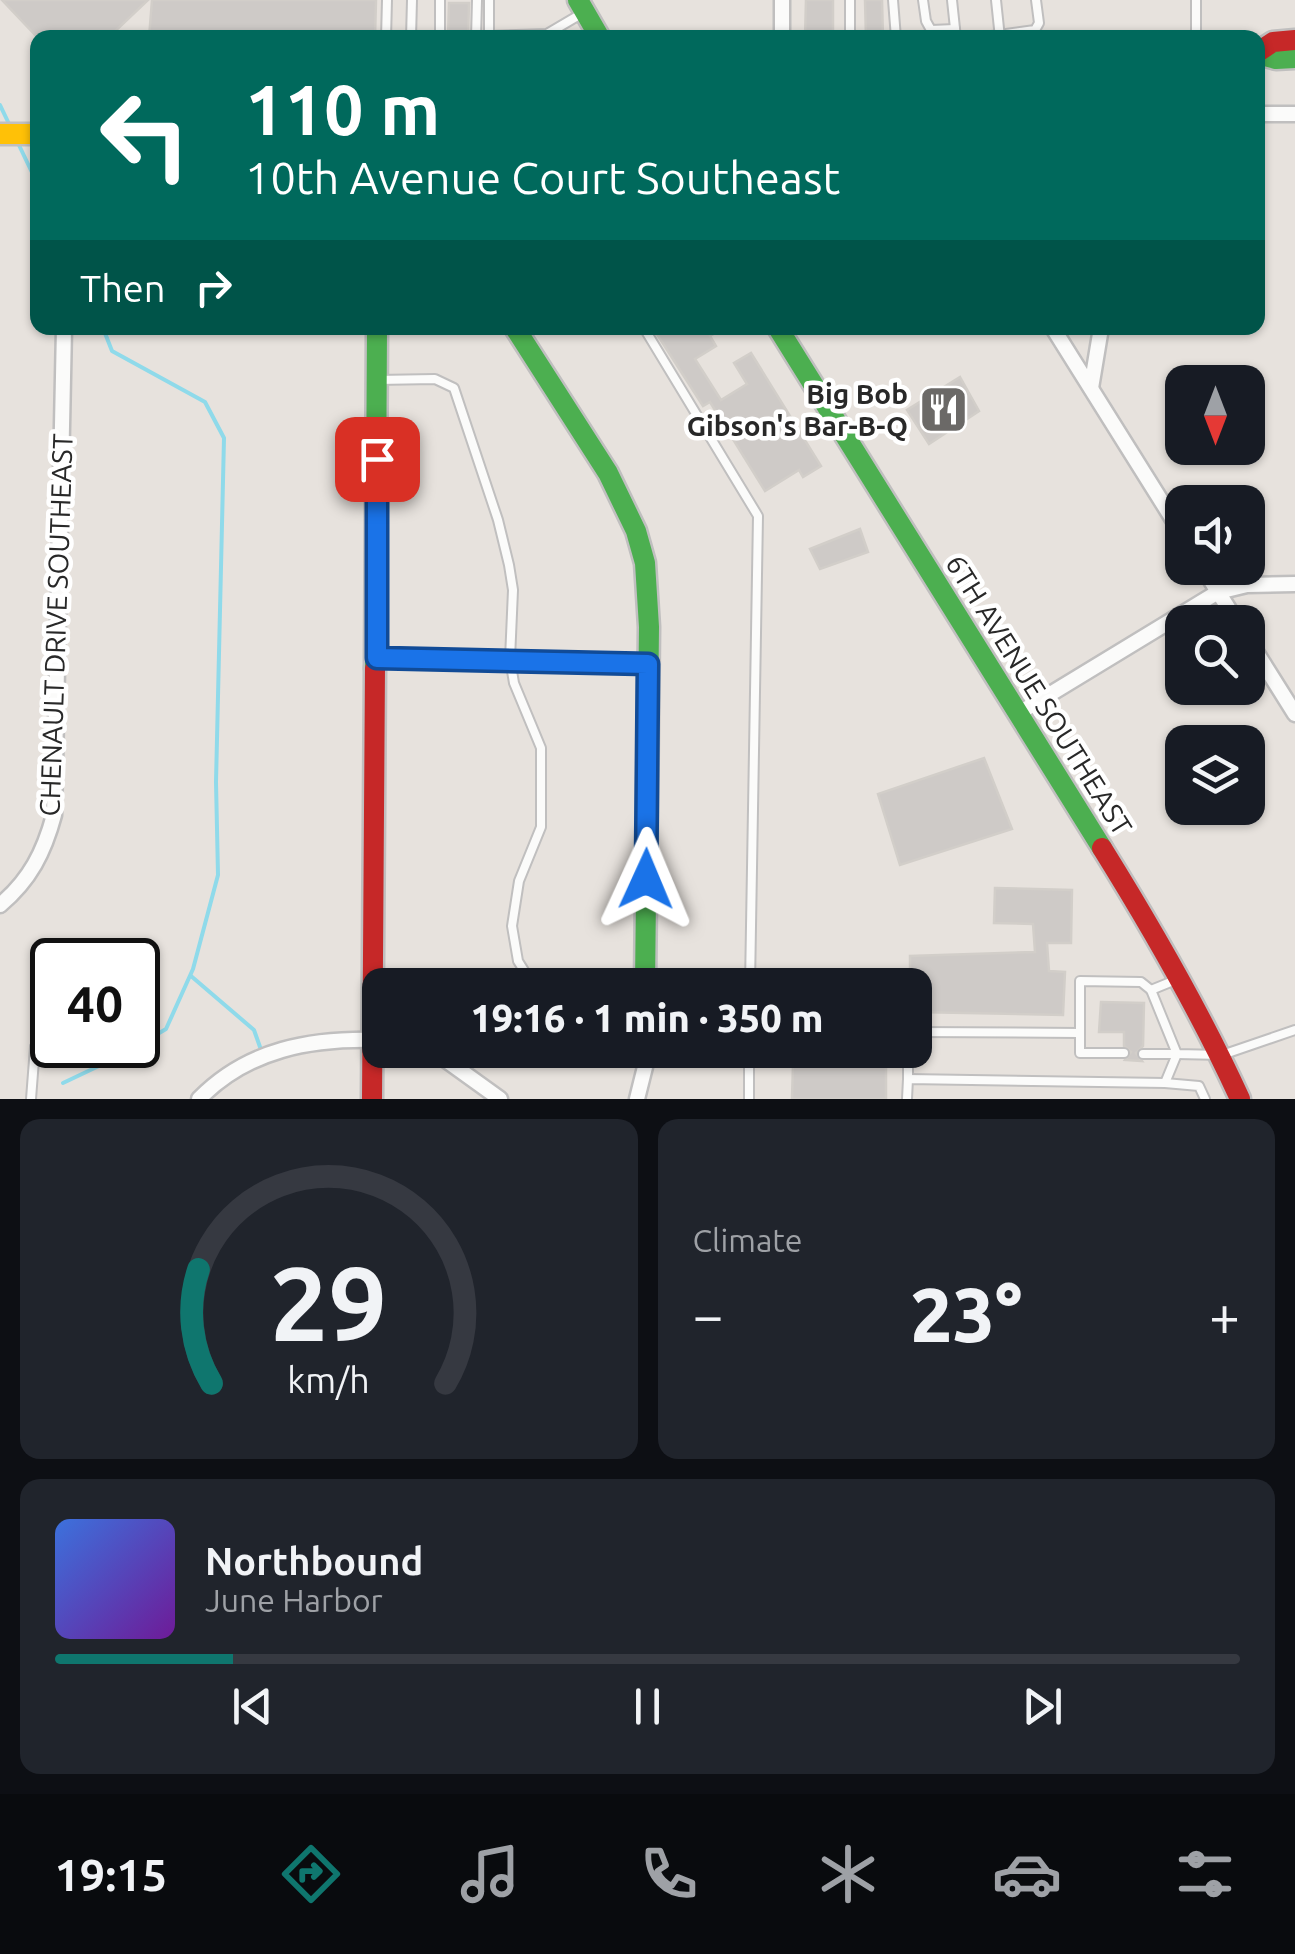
<!DOCTYPE html>
<meta charset="utf-8">
<style>
:root{--surface:#171b24;--page:#20242c;--text:#f1f3f6;--muted:#9ea1a6;--line:#363941;--accent:#0f766e}
body{margin:0;font-family:Ubuntu,sans-serif;background:var(--page);color:var(--text);height:100vh;display:flex;flex-direction:column;font-size:38px;white-space:nowrap}
*{box-sizing:border-box;margin:0}
p{font-size:32px;color:var(--muted)}
.icon{flex:none;width:55px;height:55px;fill:none;stroke:currentColor;stroke-width:2;stroke-linecap:round;stroke-linejoin:round}
.map{position:relative;height:1099px;overflow:hidden}
.sheet{display:flex;flex-direction:column;gap:20px;padding:20px;background:#0d0f14;flex:1}
.sheet>*{flex:none}
.hud{position:absolute;left:30px;top:30px;width:1235px;height:305px;border-radius:20px;box-shadow:0 2px 8px #0004;background:#00695c;color:#fff;overflow:hidden}
.needle{width:65px;rotate:180deg}
.controls{position:absolute;left:1165px;top:365px;display:grid;gap:20px}
.controls a{display:grid;place-items:center;width:100px;height:100px;border-radius:20px;background:var(--surface);box-shadow:0 2px 8px #0004;font-size:50px}
.speed{position:absolute;left:30px;top:938px;display:flex;gap:20px;font-size:50px;font-weight:700;text-align:center}
.speed>*{display:grid;place-content:center;width:130px;height:130px;border-radius:50%;background:var(--surface);box-shadow:0 2px 8px #0004;line-height:1}
.speed .limit{border:5px solid #111;border-radius:15px;background:#fff;color:#111}
.pin{position:absolute;display:grid;place-items:center;width:85px;height:85px;color:#fff;margin:-42px;border-radius:20px;box-shadow:0 5px 15px #0006}
.me{position:absolute;width:110px;margin:-55px;rotate:1deg;stroke-linejoin:round;filter:drop-shadow(0 0 8px #0008)}
.turn{display:flex;align-items:center;gap:35px;height:210px;padding:0 50px;font-size:45px}
.turn .icon{width:130px;height:130px;stroke-width:2.5}
.turn b{display:block;font-size:70px;line-height:85px}
.then{display:flex;align-items:center;height:95px;padding:0 50px;background:#0003;gap:20px;font-size:38px}
.big{font-size:75px;font-weight:800;line-height:1.1}
.sheet .widget{flex:1;display:flex;flex-direction:column;justify-content:center;gap:15px;min-width:0;padding:0 35px;border-radius:20px;background:var(--page)}
.sheet .dial{align-items:center;gap:0}
.dial svg{height:260px;overflow:visible;fill:none;stroke:var(--line);stroke-width:7;stroke-linecap:round;text-anchor:middle}
.dial text{fill:var(--text);stroke:none}
.song{display:flex;align-items:center;gap:30px}
.cover{width:120px;height:120px;border-radius:15px;background:linear-gradient(135deg,hsl(220 70% 55%),hsl(280 70% 35%))}
.played{height:10px;border-radius:5px;background:linear-gradient(90deg,var(--accent) 15%,var(--line) 15%)}
.keys{display:flex;justify-content:space-around;direction:ltr}
.heat{display:flex;justify-content:space-between;align-items:center;font-size:55px;direction:ltr}
.sheet .tiles{flex:1;display:grid;gap:20px;grid-template-columns:1fr 1fr}
.widget:last-child{grid-column:span 2}
.trip{position:absolute;left:362px;top:968px;width:570px;height:100px;border-radius:20px;background:var(--surface);box-shadow:0 2px 8px #0004;font-weight:800;line-height:100px;text-align:center}
.tab-bar{display:flex;height:160px;justify-content:space-around;align-items:center;background:#090b0e;color:var(--muted)}
.tab-bar .icon{width:70px;height:70px}
.tab-bar .current{color:var(--accent)}
.tab-bar b{font-size:45px;color:var(--text)}
.map>svg:first-child{display:block}
.lines{fill:none;stroke-linecap:round;stroke-linejoin:round}
.stream{stroke:#8fdaea;stroke-width:4}
.building{fill:#cecac7;stroke:#d2cec9;stroke-width:2.5}
.lane-casing{stroke:#c0bfbf;stroke-width:12}
.street-casing{stroke:#c0bfbf;stroke-width:19}
.fast-casing{stroke:#c0bfbf;stroke-width:25}
.slow-casing{stroke:#c0bfbf;stroke-width:25}
.jam-casing{stroke:#c0bfbf;stroke-width:25}
.lane{stroke:#fbfbfa;stroke-width:8}
.street{stroke:#fbfbfa;stroke-width:14}
.fast{stroke:#4caf50;stroke-width:20}
.slow{stroke:#ffc107;stroke-width:20}
.jam{stroke:#c62828;stroke-width:20}
.route-casing{stroke:#114b97;stroke-width:25}
.route{stroke:#1a73e8;stroke-width:18}
.labels{text-anchor:middle;stroke-width:9;stroke-linejoin:round;paint-order:stroke}
.poi-label{font-size:28px;font-weight:bold;fill:#282828;stroke:#fff;text-anchor:end}
.street-label{font-size:28px;fill:#282828;stroke:#fff}
</style>
<div class="map">
<svg width="1295" height="1099" viewBox="0 0 1295 1099">
<rect width="100%" height="100%" fill="#e7e2dd"/>
<g class="lines">
<g class="stream">
<path d="M 0,105 L 11,128"/>
<path d="M 17,141 L 38,185"/>
<path d="M 191,976 L 254,1030 L 260,1047"/>
<path d="M 63,1083 L 122,1055 L 166,1029 L 193,969 L 218,875 L 216,782 L 224,438 L 205,402 L 112,351 L 103,328"/>
</g>
</g>
<g class="building">
<path d="M 2,0 L 148,0 L 108,38 L 38,38 Z"/>
<path d="M 152,0 L 376,0 L 375,38 L 149,38 Z"/>
<path d="M 806,0 L 833,0 L 833,38 L 805,38 Z"/>
<path d="M 865,0 L 882,0 L 883,38 L 866,38 Z"/>
<path d="M 449,3 L 469,3 L 468,38 L 448,38 Z"/>
<path d="M 653,328 L 724,328 L 710,336 L 716,346 L 695,359 L 721,400 L 747,384 L 734,363 L 751,353 L 821,466 L 803,477 L 799,470 L 765,491 L 710,402 L 703,406 Z"/>
<path d="M 960,377 L 979,411 L 929,444 L 907,410 Z"/>
<path d="M 860,529 L 868,552 L 820,569 L 810,549 Z"/>
<path d="M 984,758 L 1012,829 L 900,865 L 878,794 Z"/>
<path d="M 995,888 L 1072,890 L 1071,943 L 1047,943 L 1049,971 L 1065,972 L 1063,1015 L 915,1012 L 915,985 L 910,985 L 910,956 L 1035,952 L 1033,924 L 994,923 Z"/>
<path d="M 1101,1002 L 1144,1003 L 1143,1046 L 1136,1053 L 1142,1061 L 1125,1060 L 1131,1052 L 1124,1046 L 1124,1032 L 1099,1032 Z"/>
<path d="M 793,1064 L 886,1066 L 886,1099 L 792,1099 Z"/>
</g>
<g class="lines">
<defs>
<g id="lane">
<path d="M 850,0 L 850,38"/>
<path d="M 893,0 L 896,38"/>
<path d="M 923,0 L 926,21 L 931,30 L 955,29"/>
<path d="M 952,0 L 956,38"/>
<path d="M 996,0 L 1000,38"/>
<path d="M 1196,0 L 1196,38"/>
<path d="M 489,36 L 547,34 L 581,14"/>
<path d="M 386,38 L 387,0"/>
<path d="M 411,38 L 412,0"/>
<path d="M 440,38 L 440,0"/>
<path d="M 476,38 L 477,0"/>
<path d="M 489,38 L 489,0"/>
<path d="M 977,38 L 1035,30 L 1039,23 L 1036,0"/>
<path d="M 644,328 L 758,516 L 750,985"/>
<path d="M 377,380 L 435,379 L 454,388 L 498,520 L 509,565 L 513,590 L 510,659 L 514,683 L 541,748 L 541,827 L 519,881 L 512,926 L 518,961 L 533,985"/>
<path d="M 1178,979 L 1151,990 L 1177,1054 L 1222,1055 L 1295,1030"/>
<path d="M 915,1032 L 1080,1033"/>
<path d="M 35,1047 L 52,1042"/>
<path d="M 1124,1053 L 1080,1053 L 1080,981 L 1141,982 L 1151,990"/>
<path d="M 908,1079 L 908,1050"/>
<path d="M 1165,1083 L 1199,1086 L 1205,1099"/>
<path d="M 31,1099 L 35,1047 L 52,1027"/>
<path d="M 749,1099 L 749,1050"/>
<path d="M 907,1099 L 908,1079 L 1165,1083 L 1177,1054 L 1143,1054"/>
</g>
<g id="street">
<path d="M 782,38 L 782,0"/>
<path d="M 1258,114 L 1295,114"/>
<path d="M 1053,328 L 1182,534"/>
<path d="M 1091,388 L 1101,328"/>
<path d="M 1203,568 L 1237,622"/>
<path d="M 1248,639 L 1295,714"/>
<path d="M 377,658 L 648,664"/>
<path d="M 1019,713 L 1218,592 L 1247,585 L 1295,584"/>
<path d="M 0,905 C 30,880 44,852 54,815 L 64,328"/>
<path d="M 432,1050 L 500,1099"/>
<path d="M 199,1099 C 248,1049 311,1038 379,1040"/>
<path d="M 637,1099 L 645,1067 L 644,1050"/>
</g>
<g id="fast">
<path d="M 578,0 L 600,38"/>
<path d="M 1258,54 L 1276,59 L 1295,58"/>
<path d="M 515,328 L 608,473 L 636,531 L 645,563 L 649,627 L 645,985"/>
<path d="M 778,328 L 1102,848"/>
<path d="M 375,668 L 377,328"/>
</g>
<path id="slow" d="M 0,134 L 38,134"/>
<g id="jam">
<path d="M 1258,52 L 1273,42 L 1295,40"/>
<path d="M 1102,848 C 1153,930 1200,1011 1240,1099"/>
<path d="M 372,1099 L 375,668"/>
</g>
</defs>
<use href="#lane" class="lane-casing"/>
<use href="#street" class="street-casing"/>
<use href="#fast" class="fast-casing"/>
<use href="#slow" class="slow-casing"/>
<use href="#jam" class="jam-casing"/>
<use href="#lane" class="lane"/>
<use href="#street" class="street"/>
<use href="#fast" class="fast"/>
<use href="#slow" class="slow"/>
<use href="#jam" class="jam"/>
</g>
<g class="lines">
<defs>
<path id="route" d="M 377,459 L 377,658 L 648,664 L 646,879"/>
</defs>
<use href="#route" class="route-casing"/>
<use href="#route" class="route"/>
</g>
<defs>
<symbol id="restaurant-square" viewBox="-11 -11 22 22"><rect x="-9" y="-9" width="18" height="18" rx="4" fill="#6b6967" stroke="#fff"/><path d="M-5-6h1v4h1v-4h1v4h1v-4h1v5L-1.5 .5V6h-2V.5L-5-1ZM5-6V6H3V1.5H1.5Q1.5-4 5-6Z" fill="#fff"/></symbol>
</defs>
<g fill-rule="evenodd">
<use href="#restaurant-square" x="916" y="382" width="55" height="55"/>
</g>
<g class="labels">
<g class="poi-label">
<text x="908" y="404">Big Bob<tspan x="908" dy="32">Gibson's Bar-B-Q</tspan></text>
</g>
<g class="street-label">
<text transform="translate(56 625) rotate(-88)" y="10">CHENAULT DRIVE SOUTHEAST</text>
<text transform="translate(1039 695) rotate(58)" y="10">6TH AVENUE SOUTHEAST</text>
</g>
</g>
</svg>
<div class="controls">
<a><svg class="needle" viewBox="-14 -14 28 28"><path d="M0-13l5 13h-10z" fill="#e53935"/><path d="M0 13l5-13h-10z" fill="#9ea1a6"/></svg></a>
<a><svg class="icon" aria-label="sound" viewBox="0 0 24 24"><path d="M4 9h4l5-4v14l-5-4H4zM17 9q2 3 0 6"/></svg></a>
<a><svg class="icon" aria-label="search" viewBox="0 0 24 24"><circle cx="10" cy="10" r="6"/><path d="M15 15l6 6"/></svg></a>
<a><svg class="icon" aria-label="layers" viewBox="0 0 24 24"><path d="M12 4l9 5-9 5-9-5zM3 14l9 5 9-5"/></svg></a>
</div>
<div class="speed"><div class="limit">40</div></div>
<div class="pin" style="left:377px;top:459px;background:#d93025"><svg class="icon" aria-label="arrive" viewBox="0 0 24 24"><path d="M6 21V4h12l-3 4 3 4H6"/></svg></div>
<svg class="me" style="left:646px;top:879px" viewBox="-20 -20 40 40"><path d="M0-17L14 15 0 8-14 15z" fill="#1a73e8" stroke="#fff" stroke-width="4"/></svg>
<div class="trip">19:16 · 1 min · 350 m</div>
<div class="hud">
<div class="turn"><svg class="icon" aria-label="left" viewBox="0 0 24 24"><path d="M17 20v-9H6M10 6l-5 5 5 5"/></svg><div><b>110 m</b>10th Avenue Court Southeast</div></div>
<div class="then">Then<svg class="icon" aria-label="right" viewBox="0 0 24 24"><path d="M7 20v-9h11M14 6l5 5-5 5"/></svg></div>
</div>
</div>
<section class="sheet">
<div class="tiles">
<div class="widget dial"><svg viewBox="0 0 100 80">
<path d="M14 69A42 42 0 1 1 86 69"/>
<path d="M14 69A42 42 0 0 1 10 34" stroke="#0f766e"/>
<text x="50" y="56" font-size="32" font-weight="700">29</text>
<text x="50" y="72" font-size="11">km/h</text>
</svg></div>
<div class="widget"><p>Climate</p>
<div class="heat"><a>−</a><b class="big">23°</b><a>+</a></div>
</div>
<div class="widget">
<div class="song"><i class="cover"></i><div><b>Northbound</b><p>June Harbor</p></div></div>
<div class="played"></div>
<div class="keys"><svg class="icon" aria-label="previous" viewBox="0 0 24 24"><path d="M18 5L8 12l10 7zM5 5v14"/></svg><svg class="icon" aria-label="pause" viewBox="0 0 24 24"><path d="M8 5v14M16 5v14"/></svg><svg class="icon" aria-label="next" viewBox="0 0 24 24"><path d="M6 5l10 7-10 7zM19 5v14"/></svg></div>
</div>
</div>
</section>
<nav class="tab-bar">
<b>19:15</b>
<svg class="icon current" aria-label="directions" viewBox="0 0 24 24"><path d="M12 3l9 9-9 9-9-9zM9 14v-3h6M13 9l2 2-2 2"/></svg>
<svg class="icon" aria-label="music" viewBox="0 0 24 24"><path d="M9 18V5l10-2v13"/><circle cx="6" cy="18" r="3"/><circle cx="16" cy="16" r="3"/></svg>
<svg class="icon" aria-label="phone" viewBox="0 0 24 24"><path d="M5 4h4l2 5-3 2q2 4 5 5l2-3 5 2v4C11 20 4 13 5 4z"/></svg>
<svg class="icon" aria-label="climate" viewBox="0 0 24 24"><path d="M12 3v18M4 7l16 10M4 17L20 7"/></svg>
<svg class="icon" aria-label="car" viewBox="0 0 24 24"><path d="M5 17H2v-5l4-1 3-4h7l3 4 3 1v5h-3M9 17h6M6 11h13"/><circle cx="7" cy="17" r="2"/><circle cx="17" cy="17" r="2"/></svg>
<svg class="icon" aria-label="filters" viewBox="0 0 24 24"><path d="M4 7h16M4 17h16"/><circle cx="9" cy="7" r="2"/><circle cx="15" cy="17" r="2"/></svg>
</nav>
